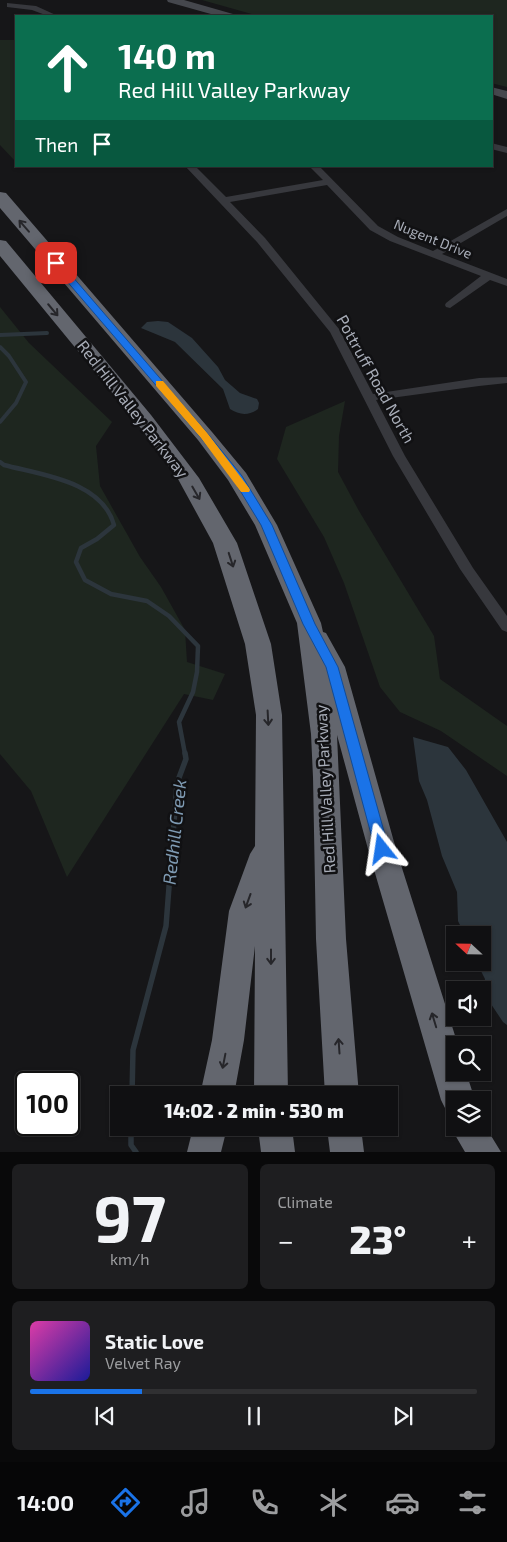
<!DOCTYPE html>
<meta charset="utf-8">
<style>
:root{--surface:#101012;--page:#1e1e20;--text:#f1f3f6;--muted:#9c9d9f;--line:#303032;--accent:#1a73e8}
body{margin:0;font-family:"Exo 2",sans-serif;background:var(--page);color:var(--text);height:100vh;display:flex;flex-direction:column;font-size:19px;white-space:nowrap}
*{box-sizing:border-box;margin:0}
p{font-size:16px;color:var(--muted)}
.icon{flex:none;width:28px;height:28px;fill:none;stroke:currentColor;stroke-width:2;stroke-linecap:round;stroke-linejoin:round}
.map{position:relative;height:1152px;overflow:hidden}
.sheet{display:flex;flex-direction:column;gap:12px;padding:12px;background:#09090a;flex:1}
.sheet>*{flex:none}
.top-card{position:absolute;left:15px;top:15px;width:478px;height:152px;border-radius:0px;box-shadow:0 1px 4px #0004,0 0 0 1px var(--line);background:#0b6e4f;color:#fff;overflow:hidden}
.needle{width:32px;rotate:292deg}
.tools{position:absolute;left:446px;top:926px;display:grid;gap:10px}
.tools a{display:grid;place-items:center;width:45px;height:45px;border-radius:0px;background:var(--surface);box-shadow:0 1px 4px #0004,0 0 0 1px var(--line);font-size:25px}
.speed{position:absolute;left:15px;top:1071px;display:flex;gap:10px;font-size:25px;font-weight:700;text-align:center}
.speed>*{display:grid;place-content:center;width:65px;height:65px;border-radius:50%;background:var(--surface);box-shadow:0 1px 4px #0004,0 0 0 1px var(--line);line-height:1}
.speed .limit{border:2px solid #111;border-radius:8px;background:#fff;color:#111}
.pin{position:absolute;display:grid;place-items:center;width:42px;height:42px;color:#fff;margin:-21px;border-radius:10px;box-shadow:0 2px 8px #0006}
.me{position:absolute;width:55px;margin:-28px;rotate:345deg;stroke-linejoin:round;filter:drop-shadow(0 0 4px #0008)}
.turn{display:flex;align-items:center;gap:18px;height:105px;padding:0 20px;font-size:22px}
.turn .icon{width:65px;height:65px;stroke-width:2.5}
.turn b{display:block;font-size:35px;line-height:42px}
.then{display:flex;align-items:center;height:48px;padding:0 20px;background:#0003;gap:10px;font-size:19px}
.big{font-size:38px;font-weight:800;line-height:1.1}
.sheet .card{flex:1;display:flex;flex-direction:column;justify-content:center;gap:8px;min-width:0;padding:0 18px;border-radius:8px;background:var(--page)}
.sheet .dial{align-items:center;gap:0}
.dial b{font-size:65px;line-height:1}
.song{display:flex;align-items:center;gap:15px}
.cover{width:60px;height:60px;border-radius:8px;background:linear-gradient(135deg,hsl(320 70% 55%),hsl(240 70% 35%))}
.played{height:5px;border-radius:2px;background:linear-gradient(90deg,var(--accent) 25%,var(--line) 25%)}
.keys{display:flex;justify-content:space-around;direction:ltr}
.heat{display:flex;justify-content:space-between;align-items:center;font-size:28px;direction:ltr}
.sheet .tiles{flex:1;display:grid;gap:12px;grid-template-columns:1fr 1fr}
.card:last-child{grid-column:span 2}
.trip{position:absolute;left:110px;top:1086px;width:288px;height:50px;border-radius:0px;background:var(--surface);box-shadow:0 1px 4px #0004,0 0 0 1px var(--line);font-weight:800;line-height:50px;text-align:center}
.menu{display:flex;height:80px;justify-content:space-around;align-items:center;background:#060607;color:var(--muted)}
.menu .icon{width:35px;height:35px}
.menu .active{color:var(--accent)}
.menu b{font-size:22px;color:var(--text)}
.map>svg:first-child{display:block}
.green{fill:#1e261f}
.water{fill:#2c353c}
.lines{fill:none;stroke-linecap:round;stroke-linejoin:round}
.stream-far2{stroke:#2c353c;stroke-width:4}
.stream-far1{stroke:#2c353c;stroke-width:4.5}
.stream{stroke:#2c353c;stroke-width:5.5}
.minor{fill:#37383d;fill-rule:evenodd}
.secondary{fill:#45474d;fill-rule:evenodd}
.motorway{fill:#63666e;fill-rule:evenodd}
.oneway{stroke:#26262a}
.route{fill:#1a73e8;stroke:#114b97}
.slow{fill:#f59e0b}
.labels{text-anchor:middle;stroke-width:5;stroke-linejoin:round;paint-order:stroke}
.far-street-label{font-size:14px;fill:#a8adb8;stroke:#111113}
.street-label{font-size:16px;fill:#a8adb8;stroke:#111113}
.water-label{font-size:18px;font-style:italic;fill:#7f9bb3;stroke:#111113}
</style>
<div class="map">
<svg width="507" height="1152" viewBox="0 0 507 1152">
<rect width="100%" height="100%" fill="#161618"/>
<g class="green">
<path d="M 202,0 L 507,0 L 507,87 L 491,83 L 491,16 L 259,16 Z"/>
<path d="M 0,40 L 16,40 L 16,162 L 0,145 Z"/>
<path d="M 0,307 L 29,343 L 112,422 L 96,446 L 100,486 L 140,557 L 161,587 L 185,630 L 187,662 L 225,674 L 213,700 L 184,694 L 67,877 L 31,791 L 0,754 Z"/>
<path d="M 345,401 L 339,436 L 338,472 L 359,511 L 434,636 L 440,679 L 507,726 L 507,776 L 441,731 L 400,712 L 380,687 L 344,583 L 324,537 L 277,459 L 286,427 Z"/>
</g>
<g class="water">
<path d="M 158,321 L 168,322 L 192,338 L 218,367 L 225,380 L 240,393 L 257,399 L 259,403 L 258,409 C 249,416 239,415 230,409 L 223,389 L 175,342 L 141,328 L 147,322 Z"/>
<path d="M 413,737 L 448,747 L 466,770 L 507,842 L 507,1025 L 503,1022 L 483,992 L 485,979 L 477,963 L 482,962 L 482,935 L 465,935 L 458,921 L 457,892 L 442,856 L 427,800 L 419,781 Z"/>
</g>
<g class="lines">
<g class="stream-far2">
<path d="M 0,335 L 47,333"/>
<path d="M 0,347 L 9,356 L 26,382 L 16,403 L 0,422"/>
</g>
<path class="stream-far1" d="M 0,462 L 4,465 C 42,475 102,481 114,525 L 97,539 L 81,548 L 76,562 L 85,580 L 111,594 L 147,601 L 169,616 L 198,646 L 197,672 L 193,692 L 179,722 L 185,754"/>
<g class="stream">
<path d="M 132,1095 L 133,1050 L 166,926 L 177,783 L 186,759 L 185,753"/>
<path d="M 131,1128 L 131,1145 L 136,1152"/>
</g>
<g class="minor">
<path d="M 7,3 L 36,6 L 58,16 L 48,16 L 32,10 L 7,7 Z"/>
<path d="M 491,143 L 507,147 L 507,153 L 491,149 Z"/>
<path d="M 185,166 L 195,166 L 226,197 L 323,180 L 309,166 L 319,166 L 378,226 L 398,237 L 433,251 L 507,209 L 507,216 L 442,254 L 507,279 L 507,286 L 490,280 L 450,308 L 446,307 L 445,305 L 446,303 L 481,276 L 390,241 L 370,230 L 327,185 L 230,202 L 265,238 L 339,329 L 373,394 L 479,378 L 507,377 L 507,383 L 479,386 L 376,400 L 405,456 L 473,568 L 507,616 L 507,632 L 502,630 L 460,569 L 393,456 L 330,332 L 257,242 Z"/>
</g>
<g class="secondary">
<path d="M 167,0 L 184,0 L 233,14 L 234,16 L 218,16 L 168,2 Z"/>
<path d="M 491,87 L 507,91 L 507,99 L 491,94 Z"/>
</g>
<g class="motorway">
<path d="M 0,192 L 6,193 L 212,432 L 246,473 L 277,525 L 321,623 L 323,632 L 326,633 L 345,667 L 396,849 L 458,1045 L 455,1045 L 455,1072 L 466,1072 L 475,1100 L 455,1100 L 455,1114 L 446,1110 L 441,1100 L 368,849 L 337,735 L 346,939 L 359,1095 L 325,1095 L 316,939 L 313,777 L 311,734 L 297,623 L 255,525 L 228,480 L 198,440 L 0,208 Z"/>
<path d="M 0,240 L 6,241 L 151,415 L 199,478 L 237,543 L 271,644 L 282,715 L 288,1095 L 254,1095 L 255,946 L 244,1040 L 234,1095 L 200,1095 L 212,1040 L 229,911 L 250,854 L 255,846 L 256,715 L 245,644 L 213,543 L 178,479 L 137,423 L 0,256 Z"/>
<path d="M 455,1119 L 455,1128 L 482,1128 L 482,1121 L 501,1152 L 465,1152 L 451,1128 Z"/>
<path d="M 193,1128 L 227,1128 L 221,1152 L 187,1152 Z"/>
<path d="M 258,1128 L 292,1128 L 295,1152 L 261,1152 Z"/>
<path d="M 327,1128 L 361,1128 L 364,1152 L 330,1152 Z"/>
</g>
</g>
<defs><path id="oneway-shaft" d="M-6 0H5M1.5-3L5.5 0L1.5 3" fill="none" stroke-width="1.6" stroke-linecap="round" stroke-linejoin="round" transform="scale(1.25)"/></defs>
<g class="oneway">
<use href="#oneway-shaft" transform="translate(24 226) rotate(-131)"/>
<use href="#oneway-shaft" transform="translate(53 310) rotate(50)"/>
<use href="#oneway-shaft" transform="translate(196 493) rotate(60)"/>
<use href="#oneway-shaft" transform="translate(231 560) rotate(72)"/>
<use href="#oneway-shaft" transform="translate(268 718) rotate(87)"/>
<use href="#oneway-shaft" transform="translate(248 901) rotate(110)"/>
<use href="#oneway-shaft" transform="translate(271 957) rotate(90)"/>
<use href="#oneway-shaft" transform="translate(434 1020) rotate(-107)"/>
<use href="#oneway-shaft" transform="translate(339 1046) rotate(-94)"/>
<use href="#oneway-shaft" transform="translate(224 1061) rotate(101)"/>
</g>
<path class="route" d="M 56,260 L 59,261 L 208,434 L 242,476 L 272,525 L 315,624 L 338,667 L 389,849 L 387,853 L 382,855 L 377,853 L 375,849 L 326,667 L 303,624 L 261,525 L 233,479 L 201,438 L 53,265 L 52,263 Z"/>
<path class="slow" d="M 156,381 L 163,381 L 208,434 L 249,488 L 250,490 L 249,492 L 241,492 L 201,438 L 156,386 Z"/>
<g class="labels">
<g class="far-street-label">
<text transform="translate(433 239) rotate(22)" y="5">Nugent Drive</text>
</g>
<g class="street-label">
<text transform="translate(376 379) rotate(61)" y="6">Pottruff Road North</text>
<text transform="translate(133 409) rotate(52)" y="6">Red Hill Valley Parkway</text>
<text transform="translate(325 789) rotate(-93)" y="6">Red Hill Valley Parkway</text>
</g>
<g class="water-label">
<text transform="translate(175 832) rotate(-84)" y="6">Redhill Creek</text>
</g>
</g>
</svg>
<div class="tools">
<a><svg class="needle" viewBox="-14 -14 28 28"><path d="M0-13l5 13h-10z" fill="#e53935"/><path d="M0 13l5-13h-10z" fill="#9c9d9f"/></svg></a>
<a><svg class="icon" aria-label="sound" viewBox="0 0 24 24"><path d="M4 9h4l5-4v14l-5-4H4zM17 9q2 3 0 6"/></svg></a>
<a><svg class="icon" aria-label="search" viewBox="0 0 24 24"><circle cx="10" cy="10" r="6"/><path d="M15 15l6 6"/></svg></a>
<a><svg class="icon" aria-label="layers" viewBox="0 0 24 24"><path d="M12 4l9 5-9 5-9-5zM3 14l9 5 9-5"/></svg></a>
</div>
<div class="speed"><div class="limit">100</div></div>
<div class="pin" style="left:56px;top:263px;background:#d93025"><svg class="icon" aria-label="arrive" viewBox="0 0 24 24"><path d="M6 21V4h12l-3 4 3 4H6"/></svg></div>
<svg class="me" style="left:382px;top:849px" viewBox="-20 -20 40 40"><path d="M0-17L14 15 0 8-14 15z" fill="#1a73e8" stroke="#fff" stroke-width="4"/></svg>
<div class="trip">14:02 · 2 min · 530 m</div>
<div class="top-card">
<div class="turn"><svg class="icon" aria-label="ahead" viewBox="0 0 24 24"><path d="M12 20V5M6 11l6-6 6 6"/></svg><div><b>140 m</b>Red Hill Valley Parkway</div></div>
<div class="then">Then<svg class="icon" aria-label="arrive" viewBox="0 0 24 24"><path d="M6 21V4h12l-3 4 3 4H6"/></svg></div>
</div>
</div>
<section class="sheet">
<div class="tiles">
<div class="card dial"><b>97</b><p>km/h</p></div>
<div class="card"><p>Climate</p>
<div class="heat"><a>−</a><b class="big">23°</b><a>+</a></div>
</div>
<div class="card">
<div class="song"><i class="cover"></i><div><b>Static Love</b><p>Velvet Ray</p></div></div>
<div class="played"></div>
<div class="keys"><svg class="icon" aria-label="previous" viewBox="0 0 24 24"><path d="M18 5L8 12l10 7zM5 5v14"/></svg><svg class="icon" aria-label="pause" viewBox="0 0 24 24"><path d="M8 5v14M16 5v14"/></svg><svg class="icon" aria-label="next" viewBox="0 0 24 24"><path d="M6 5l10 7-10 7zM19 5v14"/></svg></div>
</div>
</div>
</section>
<nav class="menu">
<b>14:00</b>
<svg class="icon active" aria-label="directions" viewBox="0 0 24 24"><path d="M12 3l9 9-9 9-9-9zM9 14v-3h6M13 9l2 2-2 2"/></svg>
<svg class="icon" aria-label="music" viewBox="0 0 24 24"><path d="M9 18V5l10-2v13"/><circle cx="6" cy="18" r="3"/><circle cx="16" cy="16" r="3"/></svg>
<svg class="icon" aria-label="phone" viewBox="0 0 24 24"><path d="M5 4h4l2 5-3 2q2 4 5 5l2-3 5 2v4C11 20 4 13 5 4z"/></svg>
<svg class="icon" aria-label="climate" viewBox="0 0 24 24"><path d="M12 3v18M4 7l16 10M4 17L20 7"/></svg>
<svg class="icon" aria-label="car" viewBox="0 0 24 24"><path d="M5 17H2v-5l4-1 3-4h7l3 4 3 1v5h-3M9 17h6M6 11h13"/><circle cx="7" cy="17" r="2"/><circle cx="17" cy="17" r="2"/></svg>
<svg class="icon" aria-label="filters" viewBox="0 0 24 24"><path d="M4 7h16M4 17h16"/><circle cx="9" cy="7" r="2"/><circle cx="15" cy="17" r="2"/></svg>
</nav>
